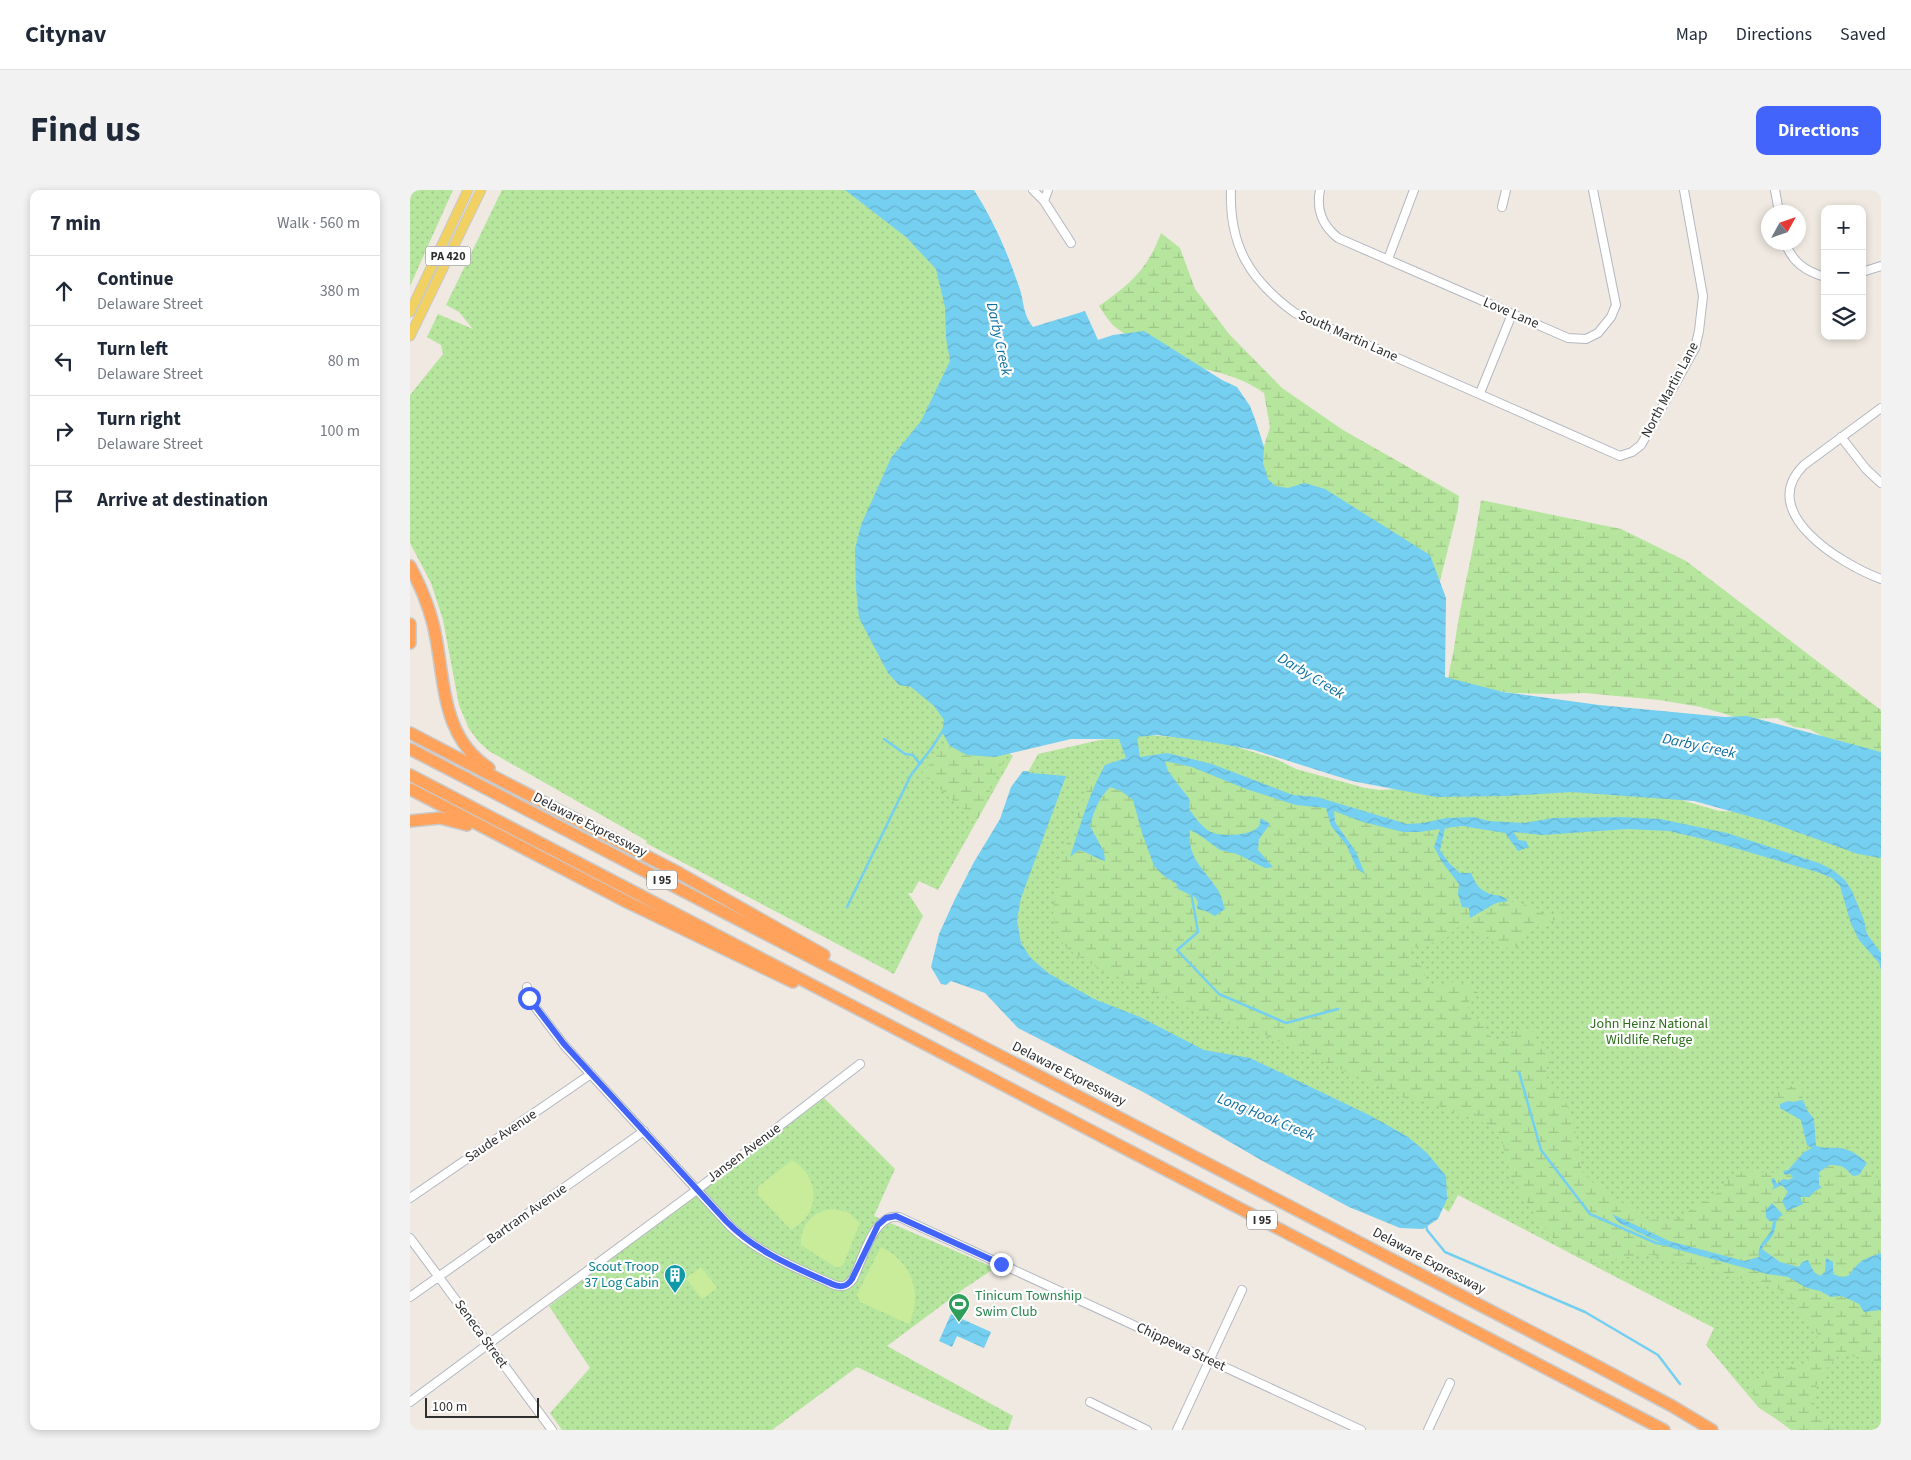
<!DOCTYPE html>
<meta charset="utf-8">
<style>
:root{--surface:#fff;--page:#f2f2f3;--text:#1f2937;--muted:#747a83;--line:#e0e1e3;--accent:#4264fb}
body{margin:0;font-family:"Source Sans 3",sans-serif;background:var(--page);color:var(--text)}
.controls{position:absolute;right:15px;top:15px;display:grid;overflow:hidden;border-radius:10px;box-shadow:0 2px 8px #0003}
.controls button{width:45px;height:45px;display:grid;place-items:center;padding:0;border:0;border-bottom:1px solid var(--line);background:var(--surface);color:var(--text);font:25px sans-serif}
.compass{position:absolute;left:1351px;top:15px;width:45px;height:45px;border-radius:50%;background:var(--surface);box-shadow:0 2px 8px #0003;rotate:50deg}
.scale{position:absolute;left:15px;bottom:12px;width:114px;box-sizing:border-box;padding-left:5px;border:2px solid #2e2e2e;border-top:0;font-size:14px;line-height:18px;white-space:nowrap;color:#2e2e2e;-webkit-text-stroke:4px #fff;paint-order:stroke}
.stop{position:absolute;width:15px;height:15px;margin:-11px;border:4px solid #4264fb;border-radius:50%;background:#fff}
.stop.end{background:#4264fb;border-color:#fff;box-shadow:0 1px 5px #0008}
.list{margin:0;padding:0;list-style:none}
h2{display:flex;justify-content:space-between;align-items:center;height:65px;margin:0;padding:0 20px;font-size:21px}
h2 small{font-size:16px;font-weight:400;color:var(--muted)}
.list li{display:grid;grid-template-columns:32px 1fr auto;gap:15px;align-items:center;box-sizing:border-box;height:70px;padding:0 20px;border-top:1px solid var(--line)}
.list b{display:block;font-size:19px;white-space:nowrap}
.list p{margin:0;font-size:16px;white-space:nowrap;color:var(--muted)}
.list em{font-size:16px;font-style:normal;color:var(--muted)}
.icon{flex:none;width:28px;height:28px;fill:none;stroke:currentColor;stroke-width:2;stroke-linecap:round;stroke-linejoin:round}
.map{position:relative;flex:none;width:1471px;height:1240px;overflow:hidden;border-radius:10px}
header{display:flex;align-items:center;gap:30px;box-sizing:border-box;height:70px;padding:0 25px;background:var(--surface);border-bottom:1px solid var(--line)}
header strong{font-size:24px}
nav{display:flex;gap:28px;margin-inline-start:auto;font-size:18px}
.intro{display:flex;align-items:center;justify-content:space-between;box-sizing:border-box;height:120px;padding:0 30px}
h1{margin:0;font-size:35px}
.button{padding:12px 22px;border-radius:10px;background:var(--accent);color:#fff;font-size:18px;font-weight:700}
main{display:flex;gap:30px;padding:0 30px}
aside{flex:1;background:var(--surface);border-radius:10px;box-shadow:0 2px 8px #0003}
.map>svg:first-child{display:block}
</style>
<header>
<strong>Citynav</strong>
<nav><a>Map</a><a>Directions</a><a>Saved</a></nav>
</header>
<div class="intro"><h1>Find us</h1><a class="button">Directions</a></div>
<main>
<aside>
<h2>7 min<small>Walk · 560 m</small></h2>
<ul class="list">
<li><svg class="icon" aria-label="ahead" viewBox="0 0 24 24"><path d="M12 20V5M6 11l6-6 6 6"/></svg><div><b>Continue</b><p>Delaware Street</p></div><em>380 m</em></li>
<li><svg class="icon" aria-label="left" viewBox="0 0 24 24"><path d="M17 20v-9H6M10 6l-5 5 5 5"/></svg><div><b>Turn left</b><p>Delaware Street</p></div><em>80 m</em></li>
<li><svg class="icon" aria-label="right" viewBox="0 0 24 24"><path d="M7 20v-9h11M14 6l5 5-5 5"/></svg><div><b>Turn right</b><p>Delaware Street</p></div><em>100 m</em></li>
<li><svg class="icon" aria-label="arrive" viewBox="0 0 24 24"><path d="M6 21V4h12l-3 4 3 4H6"/></svg><div><b>Arrive at destination</b></div></li>
</ul>
</aside>
<div class="map">
<svg width="1471" height="1240" viewBox="0 0 1471 1240">
<defs>
<pattern id="green-dots" width="8" height="8" patternUnits="userSpaceOnUse" patternTransform="scale(1.25)"><rect width="8" height="8" fill="#b6e59e"/><path d="M2 2h.1M6 6h.1" fill="none" stroke="#9dc588" stroke-width="1.8" stroke-linecap="round"/></pattern>
<pattern id="wetland-marsh" width="20" height="14" patternUnits="userSpaceOnUse" patternTransform="scale(1.25)"><rect width="20" height="14" fill="#b6e59e"/><path d="M1 5h8M5 5V1M11 12h8M15 12V8" fill="none" stroke="#9dc588"/></pattern>
<pattern id="water-waves" width="16" height="10" patternUnits="userSpaceOnUse" patternTransform="scale(1.25)"><rect width="16" height="10" fill="#75cff0"/><path d="M0 5q4-4 8 0t8 0" fill="none" stroke="#66b2ce"/></pattern>
</defs>
<rect width="100%" height="100%" fill="#efe9e1"/>
<path fill="url(#green-dots)" d="M 0,0 L 43,0 L 0,96 Z
M 92,0 L 443,0 L 464,16 L 538,87 L 597,562 L 603,566 L 528,700 L 509,691 L 502,703 L 498,703 L 513,726 L 484,784 L 236,653 L 237,651 L 79,561 L 69,552 L 59,539 L 49,515 L 33,430 L 21,393 L 0,353 L 0,205 L 33,164 L 31,155 L 17,147 L 28,124 L 63,139 L 49,122 L 36,115 Z
M 737,545 L 804,550 L 866,569 L 886,579 L 955,598 L 970,600 L 989,599 L 1009,589 L 1268,609 L 1309,621 L 1335,622 L 1471,649 L 1471,1240 L 1384,1240 L 1349,1218 L 1296,1155 L 1304,1138 L 1048,1005 L 1039,1022 L 993,990 L 627,785 L 560,688 L 628,564 L 690,550 Z
M 414,908 L 485,979 L 464,1026 L 585,1078 L 555,1098 L 477,1156 L 603,1226 L 598,1240 L 580,1240 L 447,1177 L 362,1240 L 152,1240 L 140,1223 L 180,1178 L 139,1116 Z"/>
<path fill="url(#wetland-marsh)" d="M 751,43 L 770,58 L 785,99 L 819,144 L 872,198 L 933,240 L 1049,306 L 1048,319 L 1004,494 L 843,292 L 860,237 L 854,203 C 834,189 818,185 795,179 C 763,170 732,157 705,137 C 699,132 694,123 689,116 C 719,95 738,79 751,43 Z
M 1071,310 L 1211,339 L 1276,371 L 1471,520 L 1471,566 L 1421,551 L 1399,539 L 1384,537 L 1367,528 L 1332,529 L 1291,517 L 1249,510 L 1175,503 L 1141,504 L 1103,503 L 1038,495 C 1038,482 1042,471 1044,458 C 1051,408 1064,360 1071,310 Z
M 533,554 L 557,565 L 585,567 L 597,565 L 593,571 L 568,629 L 548,615 L 512,583 L 520,574 Z
M 754,571 L 782,577 L 836,599 L 886,615 L 916,618 L 921,636 L 937,656 L 947,679 L 955,683 C 949,661 925,643 924,621 L 953,632 L 993,642 L 1009,642 L 1030,639 L 1024,657 C 1032,674 1049,685 1048,704 L 1059,718 L 1061,728 L 1086,713 L 1098,711 L 1116,715 L 1133,724 L 1160,727 C 1136,732 1120,735 1107,757 L 1098,758 L 1070,743 L 1064,735 L 1052,735 L 1044,740 L 1036,749 L 999,759 L 996,765 L 1015,779 L 1014,791 L 1029,796 L 1043,792 L 1066,798 L 1068,803 L 1058,812 L 1058,823 L 1069,831 L 1075,831 C 1076,845 1081,848 1092,853 L 1106,840 L 1116,838 L 1125,843 L 1123,848 C 1128,858 1139,864 1143,875 L 1137,877 L 1136,885 L 1140,895 L 1153,905 L 1164,935 L 1172,981 L 1184,994 L 1239,1030 L 1268,1028 L 1310,1001 L 1317,990 L 1325,985 L 1335,981 L 1363,983 L 1372,980 L 1389,966 L 1378,980 L 1373,981 L 1383,987 C 1377,992 1369,995 1362,993 L 1364,997 L 1372,995 L 1378,1002 L 1377,1021 L 1381,1019 L 1390,1007 L 1399,1007 L 1412,997 L 1409,995 L 1409,982 C 1420,976 1433,969 1440,984 L 1449,985 L 1457,973 L 1461,984 L 1466,988 L 1471,986 L 1471,1063 C 1451,1070 1451,1070 1438,1087 L 1431,1087 L 1423,1084 L 1423,1072 L 1416,1068 L 1415,1082 L 1410,1086 L 1404,1082 L 1401,1076 L 1392,1072 L 1390,1077 L 1370,1072 L 1352,1059 L 1364,1042 L 1365,1032 L 1369,1027 L 1370,1020 L 1366,1017 C 1364,1025 1364,1035 1360,1042 C 1355,1052 1347,1053 1349,1068 L 1334,1071 L 1259,1051 L 1207,1026 L 1215,1036 L 1226,1040 L 1357,1084 L 1378,1087 L 1397,1098 L 1410,1101 L 1421,1107 L 1431,1106 L 1463,1120 L 1471,1120 L 1471,1176 L 1456,1168 L 1429,1165 C 1412,1184 1399,1195 1406,1222 L 1418,1230 L 1424,1240 L 1381,1240 L 1350,1217 L 1339,1196 L 1343,1189 L 1377,1177 L 1392,1175 L 1398,1171 L 1408,1146 L 1404,1136 L 1369,1099 L 1243,1065 L 1229,1065 L 1183,1074 L 1149,1055 L 1126,1027 L 1100,984 L 1091,946 L 1082,936 L 1026,915 L 992,907 L 855,845 L 796,826 L 690,779 L 660,761 L 651,751 L 646,739 L 643,724 L 645,700 L 653,664 L 673,608 L 685,583 L 695,575 C 679,602 670,636 661,666 L 669,660 L 679,663 L 686,668 L 694,662 L 680,636 C 684,620 690,609 700,597 L 711,601 L 723,610 L 741,669 L 755,687 L 785,708 L 788,712 L 787,719 L 796,721 L 805,726 L 815,719 C 813,713 811,705 808,700 C 793,677 778,671 780,640 L 788,644 L 810,660 L 827,664 L 855,678 L 862,677 L 848,660 L 849,649 L 860,634 L 851,629 C 850,631 850,634 849,636 C 842,647 812,646 802,642 C 792,639 785,627 779,619 L 780,610 L 758,581 Z
M 1375,896 L 1388,896 L 1392,902 L 1393,910 L 1382,912 L 1378,911 L 1370,914 L 1370,918 L 1367,916 L 1364,906 Z"/>
<path fill="#c9ec9a" d="M 382,970 C 411,988 411,1023 381,1040 L 348,1005 L 348,997 Z
M 421,1019 L 438,1022 L 450,1033 L 433,1075 L 427,1078 L 391,1055 C 390,1036 402,1022 421,1019 Z
M 471,1057 C 502,1072 513,1103 499,1134 L 450,1112 L 447,1104 Z
M 291,1077 L 307,1098 L 292,1109 L 276,1088 Z"/>
<path fill="url(#water-waves)" d="M 435,0 L 564,0 C 584,32 596,59 608,94 C 615,111 611,121 623,137 L 675,121 L 688,150 L 703,145 L 734,141 L 812,190 L 827,197 L 840,216 L 845,229 L 854,257 L 853,273 L 858,289 L 865,296 L 878,298 L 895,293 L 915,299 L 1020,365 L 1036,408 L 1035,487 L 1093,502 L 1189,515 L 1315,527 L 1337,526 L 1471,562 L 1471,668 L 1448,664 L 1356,631 L 1284,611 L 1161,602 L 1097,606 L 1026,607 L 942,591 L 844,560 L 801,552 L 747,545 L 727,547 L 730,567 L 757,563 L 802,574 L 883,605 L 907,607 L 997,634 L 1013,633 L 1036,628 L 1064,627 L 1079,631 L 1114,633 L 1143,628 L 1209,627 L 1250,629 L 1317,643 L 1409,673 L 1423,680 L 1435,690 L 1442,701 L 1454,730 L 1457,744 L 1471,763 L 1471,780 L 1469,773 L 1449,750 L 1441,734 L 1430,696 L 1422,688 L 1407,682 L 1297,650 L 1259,641 L 1217,639 L 1132,645 L 1104,642 L 1108,650 L 1116,651 L 1119,657 L 1108,661 L 1095,643 L 1052,636 L 1035,638 L 1030,660 L 1039,673 L 1050,683 L 1061,683 C 1064,690 1068,699 1076,702 C 1084,707 1092,703 1098,711 L 1086,713 L 1060,728 L 1059,718 L 1052,717 L 1048,704 L 1049,694 L 1032,672 L 1024,657 L 1030,639 L 1009,642 L 993,642 L 953,632 L 924,621 L 925,632 L 946,662 L 955,684 L 947,679 L 937,656 L 921,636 L 916,618 L 886,615 L 836,599 L 782,577 L 755,571 L 758,581 L 780,610 L 779,619 C 785,627 792,638 801,642 C 811,647 842,646 849,636 C 850,634 850,631 851,628 L 860,634 L 849,649 L 848,660 L 863,677 L 855,678 L 827,664 L 810,660 L 788,644 L 780,640 C 777,669 794,678 808,700 C 811,705 813,713 815,719 L 805,726 L 796,721 L 787,719 L 788,712 L 785,707 L 768,699 L 766,693 L 755,687 L 744,676 L 732,643 L 723,610 L 711,601 L 700,597 C 689,608 684,620 680,636 L 694,662 L 695,671 C 685,668 679,663 669,660 L 660,667 C 670,636 679,603 695,575 L 716,568 L 709,549 L 661,549 L 585,567 L 557,565 L 540,556 L 532,542 L 534,530 L 524,516 L 501,497 L 489,495 L 478,483 L 449,428 L 446,398 L 445,359 L 451,335 L 481,268 L 511,231 L 540,171 L 536,148 L 535,117 L 526,79 L 496,47 Z
M 613,581 L 617,581 L 621,583 L 656,586 L 611,708 L 607,730 L 611,753 L 620,767 L 638,783 L 684,809 L 730,827 L 794,860 L 840,868 L 961,926 L 998,947 L 1017,963 L 1036,986 L 1037,1009 L 1028,1029 L 1013,1039 L 990,1038 L 939,1017 L 851,970 L 735,903 L 608,838 L 575,803 L 541,791 L 536,795 L 531,794 L 521,777 L 529,744 L 545,709 L 564,672 L 590,629 L 601,597 Z
M 1393,910 L 1397,920 L 1404,929 L 1406,956 C 1416,959 1420,957 1429,958 C 1441,959 1449,966 1457,973 L 1449,985 L 1443,986 C 1433,976 1435,976 1420,975 L 1409,982 L 1409,995 L 1412,997 L 1404,1002 L 1399,1007 L 1390,1007 L 1393,1014 L 1377,1021 L 1372,1011 L 1378,1002 L 1372,995 L 1361,1000 L 1364,997 L 1361,989 L 1364,988 L 1367,994 L 1373,989 L 1379,990 L 1383,987 L 1380,984 L 1375,985 L 1373,981 L 1378,980 L 1394,962 L 1402,958 L 1397,955 L 1391,930 L 1370,918 L 1370,914 L 1378,911 L 1382,912 Z
M 1362,1013 L 1373,1025 C 1364,1029 1367,1034 1364,1042 C 1362,1049 1355,1053 1352,1059 L 1370,1072 L 1389,1077 L 1392,1072 L 1398,1070 L 1404,1082 L 1410,1086 L 1415,1082 L 1416,1068 L 1423,1072 L 1423,1084 L 1431,1087 L 1438,1086 C 1451,1070 1451,1070 1471,1063 L 1471,1120 L 1454,1122 L 1449,1114 L 1441,1110 L 1431,1106 L 1421,1107 L 1410,1101 L 1397,1098 L 1378,1087 L 1357,1084 L 1262,1058 L 1209,1033 L 1202,1024 L 1259,1051 L 1334,1071 L 1349,1067 C 1347,1057 1353,1052 1359,1044 C 1362,1040 1362,1035 1363,1031 L 1359,1031 L 1356,1027 L 1356,1020 Z
M 541,1124 L 581,1142 L 574,1158 L 547,1146 L 542,1157 L 529,1151 Z"/>
<g fill="none" stroke-linecap="round" stroke-linejoin="round">
<path stroke="#75cff0" stroke-width="2.5" d="M 474,549 L 495,564 L 503,565 L 510,574
M 781,702 L 788,742 L 767,760 L 809,804 L 876,833 L 928,819
M 437,717 L 501,585 L 521,559 L 534,539
M 1109,882 L 1131,960 L 1180,1024 L 1246,1053 L 1259,1055
M 1016,1035 L 1017,1040 L 1035,1062 L 1175,1122 L 1248,1165 L 1270,1194"/>
<g stroke="#b4b7c1" stroke-width="10">
<path id="minor" d="M 623,0 L 634,11 L 661,53
M 821,0 C 819,57 841,91 885,123 L 1210,266 L 1222,262 L 1231,255 L 1285,158 L 1289,141 L 1293,106 L 1274,0
M 910,0 C 906,20 912,35 928,48 L 1158,148 L 1176,149 L 1188,143 L 1201,127 L 1206,115 L 1183,0
M 1365,0 L 1369,22
M 634,11 L 638,0
M 1092,17 L 1096,0
M 1375,52 C 1382,72 1395,81 1415,87
M 978,69 L 1004,0
M 1452,82 L 1471,76
M 1070,203 L 1102,124
M 1471,218 L 1394,275 C 1345,323 1433,375 1471,389
M 1431,247 L 1456,279 L 1471,293
M 117,797 L 118,805 L 122,813 L 154,855 L 321,1037 C 350,1064 387,1078 422,1094 C 431,1098 437,1097 443,1089 C 452,1071 464,1022 489,1027 L 951,1240
M 0,1008 L 181,884
M 0,1048 L 142,1240
M 0,1107 L 234,941
M 0,1212 L 280,1005 L 450,874
M 680,1212 L 737,1240
M 767,1240 L 832,1100
M 1018,1240 L 1040,1193"/>
</g>
<g stroke="#c9c9c9" stroke-width="11">
<path id="major" d="M 0,122 L 58,0
M 0,146 L 71,0"/>
</g>
<g stroke="#c9c9c9" stroke-width="14">
<path id="highway" d="M 0,376 C 12,399 22,423 26,448 C 35,496 33,548 79,578
M 0,434 L 0,453
M 0,543 L 269,683 L 414,765
M 0,559 L 1187,1176 L 1262,1216 L 1302,1240
M 0,585 L 1254,1240
M 0,599 L 219,713 L 383,792
M 0,631 L 30,628 L 57,635"/>
</g>
<use href="#minor" stroke="#fff" stroke-width="8"/>
<use href="#major" stroke="#f2d163" stroke-width="9"/>
<use href="#highway" stroke="#ffa35c" stroke-width="11"/>
</g>
<g fill="none" stroke-linecap="round" stroke-linejoin="round">
<path stroke="#4264fb" stroke-width="6" d="M 119,808 L 154,854 L 316,1031 C 346,1062 384,1077 422,1094 C 431,1098 437,1097 442,1089 L 468,1035 L 476,1028 L 486,1026 L 591,1074"/>
</g>
<defs>
<g id="building-pin" transform="scale(1.125)"><path d="M0 17L-7.5 6A9.5 9.5 0 1 1 7.5 6Z" fill="#0f9aa8" stroke="#fff"/><path d="M-4-6H4V6H1V3H-1V6H-4ZM-2.5-4.3h1.7v1.8h-1.7ZM.8-4.3h1.7v1.8H.8ZM-2.5-1h1.7V.8h-1.7ZM.8-1h1.7V.8H.8Z" fill="#fff"/></g>
<g id="stadium-pin" transform="scale(1.125)"><path d="M0 17L-7.5 6A9.5 9.5 0 1 1 7.5 6Z" fill="#2e9e5b" stroke="#fff"/><path d="M0-5a6.5 5 0 1 0 0 10a6.5 5 0 1 0 0-10ZM-3.5-1.8h7v3.6h-7Z" fill="#fff"/></g>
</defs>
<g fill-rule="evenodd">
<use href="#building-pin" x="265" y="1085"/>
<use href="#stadium-pin" x="549" y="1114"/>
</g>
<g text-anchor="middle" dominant-baseline="central" stroke-width="4.5" stroke-linejoin="round" paint-order="stroke">
<g fill="#fff" stroke="#6d6d6d" stroke-width="1">
<rect x="15.5" y="56.5" width="45" height="19" rx="4"/>
<rect x="237" y="680.5" width="30" height="19" rx="4"/>
<rect x="837" y="1020.5" width="30" height="19" rx="4"/>
</g>
<g font-size="12" font-weight="bold" fill="#2e2e2e">
<text x="38" y="66">PA 420</text>
<text x="252" y="690">I 95</text>
<text x="852" y="1030">I 95</text>
</g>
<g font-size="14" fill="#2e2e2e" stroke="#fff">
<text transform="translate(1101 123) rotate(23)">Love Lane</text>
<text transform="translate(938 146) rotate(24)">South Martin Lane</text>
<text transform="translate(1260 200) rotate(-62)">North Martin Lane</text>
<text transform="translate(180 635) rotate(27)">Delaware Expressway</text>
<text transform="translate(659 884) rotate(27)">Delaware Expressway</text>
<text transform="translate(91 946) rotate(-34)">Saude Avenue</text>
<text transform="translate(334 963) rotate(-37)">Jansen Avenue</text>
<text transform="translate(117 1024) rotate(-35)">Bartram Avenue</text>
<text transform="translate(1019 1071) rotate(28)">Delaware Expressway</text>
<text transform="translate(71 1144) rotate(54)">Seneca Street</text>
<text transform="translate(771 1157) rotate(25)">Chippewa Street</text>
</g>
<g font-size="14" fill="#2c6e1b" stroke="#fff">
<text x="1239" y="834">John Heinz National<tspan x="1239" dy="16">Wildlife Refuge</tspan></text>
</g>
<g font-size="14" fill="#0d838f" stroke="#fff" text-anchor="end">
<text x="249" y="1077">Scout Troop<tspan x="249" dy="16">37 Log Cabin</tspan></text>
</g>
<g font-size="14" fill="#27864d" stroke="#fff" text-anchor="start">
<text x="565" y="1106">Tinicum Township<tspan x="565" dy="16">Swim Club</tspan></text>
</g>
<g font-size="15" font-style="italic" fill="#0d6fa3" stroke="#fff">
<text transform="translate(589 149) rotate(78)">Darby Creek</text>
<text transform="translate(901 486) rotate(31)">Darby Creek</text>
<text transform="translate(1289 556) rotate(12)">Darby Creek</text>
<text transform="translate(856 927) rotate(22)">Long Hook Creek</text>
</g>
</g>
</svg>
<div class="controls">
<button>+</button>
<button>−</button>
<button><svg class="icon" aria-label="layers" viewBox="0 0 24 24"><path d="M12 4l9 5-9 5-9-5zM3 14l9 5 9-5"/></svg></button>
</div>
<svg class="compass" viewBox="-18 -18 36 36"><path d="M0-13l5 13h-10z" fill="#e53935"/><path d="M0 13l5-13h-10z" fill="#747a83"/></svg>
<div class="scale">100 m</div>
<div class="stop" style="left:119px;top:808px"></div>
<div class="stop end" style="left:591px;top:1074px"></div>
</div>
</main>
